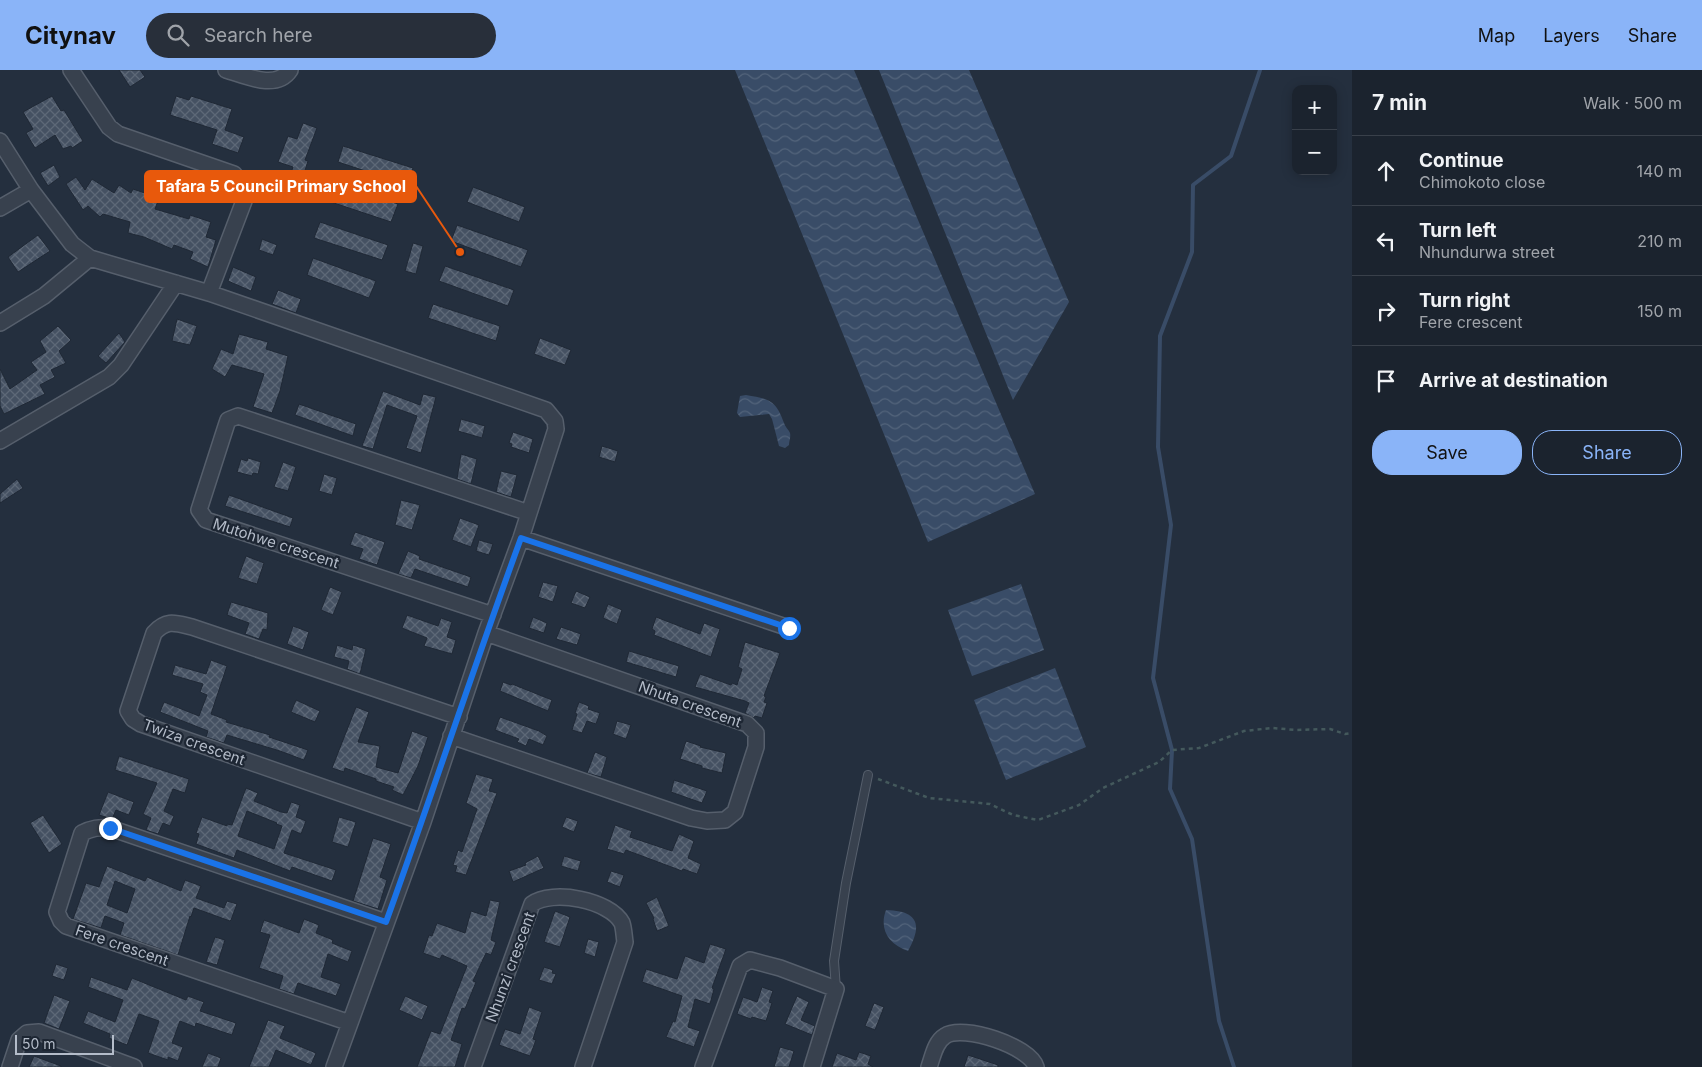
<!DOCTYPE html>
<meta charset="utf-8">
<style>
:root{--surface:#1b232e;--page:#282f3a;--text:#f1f3f6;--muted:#a0a4aa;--line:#39404a;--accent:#8ab4f8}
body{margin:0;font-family:Inter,sans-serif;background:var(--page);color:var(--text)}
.controls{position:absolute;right:15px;top:15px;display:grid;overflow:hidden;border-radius:10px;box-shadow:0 2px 12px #0003}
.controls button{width:45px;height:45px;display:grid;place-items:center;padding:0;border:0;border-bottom:1px solid var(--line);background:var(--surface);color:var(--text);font:25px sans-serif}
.scale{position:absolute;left:15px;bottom:12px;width:99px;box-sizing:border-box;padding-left:5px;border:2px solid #b4bcc9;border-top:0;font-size:14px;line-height:18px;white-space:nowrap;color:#b4bcc9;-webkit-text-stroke:4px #1d2633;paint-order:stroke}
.stop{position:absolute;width:15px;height:15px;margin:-11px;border:4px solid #1a73e8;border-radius:50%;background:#fff}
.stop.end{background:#1a73e8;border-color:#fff;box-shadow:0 1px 5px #0008}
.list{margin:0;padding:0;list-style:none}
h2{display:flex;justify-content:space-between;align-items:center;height:65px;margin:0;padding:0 20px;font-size:21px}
h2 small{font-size:16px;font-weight:400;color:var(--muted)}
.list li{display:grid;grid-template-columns:32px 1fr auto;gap:15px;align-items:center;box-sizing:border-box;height:70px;padding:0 20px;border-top:1px solid var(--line)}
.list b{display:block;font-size:19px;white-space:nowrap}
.list p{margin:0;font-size:16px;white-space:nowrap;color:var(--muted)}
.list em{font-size:16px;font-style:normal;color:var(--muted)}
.actions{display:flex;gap:10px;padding:15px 20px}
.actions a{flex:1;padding:11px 0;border:1px solid var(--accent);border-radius:20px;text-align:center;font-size:18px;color:var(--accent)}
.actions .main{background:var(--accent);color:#111}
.icon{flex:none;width:28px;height:28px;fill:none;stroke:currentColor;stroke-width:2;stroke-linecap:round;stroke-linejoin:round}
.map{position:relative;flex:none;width:1352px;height:997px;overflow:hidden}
header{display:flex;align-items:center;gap:30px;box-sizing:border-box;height:70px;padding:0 25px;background:var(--accent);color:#111}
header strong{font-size:24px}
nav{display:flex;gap:28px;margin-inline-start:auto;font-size:18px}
.search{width:350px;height:45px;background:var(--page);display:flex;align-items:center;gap:12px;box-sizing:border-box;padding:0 18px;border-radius:28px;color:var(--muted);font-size:19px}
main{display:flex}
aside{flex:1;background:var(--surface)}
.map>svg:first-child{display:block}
</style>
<header>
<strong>Citynav</strong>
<div class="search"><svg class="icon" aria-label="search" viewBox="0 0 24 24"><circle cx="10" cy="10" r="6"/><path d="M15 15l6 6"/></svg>Search here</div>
<nav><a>Map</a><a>Layers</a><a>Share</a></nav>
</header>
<main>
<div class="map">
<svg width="1352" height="997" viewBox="0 0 1352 997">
<defs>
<pattern id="water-waves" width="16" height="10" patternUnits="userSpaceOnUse" patternTransform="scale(1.25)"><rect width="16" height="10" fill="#394c67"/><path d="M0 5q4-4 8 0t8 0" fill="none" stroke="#53647b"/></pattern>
<pattern id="building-cross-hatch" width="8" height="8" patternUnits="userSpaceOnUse" patternTransform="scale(1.25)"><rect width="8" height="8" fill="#455162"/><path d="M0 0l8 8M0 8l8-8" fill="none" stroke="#5d6877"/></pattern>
</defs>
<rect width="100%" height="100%" fill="#242f3e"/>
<path fill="url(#water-waves)" d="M 735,0 L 854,0 L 1035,424 L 928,472 Z
M 879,0 L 969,0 L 1069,232 L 1013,330 Z
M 746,325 C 769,329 776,330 784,353 C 785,357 789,360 790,363 C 791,367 789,371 789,375 L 785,378 L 779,376 L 772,349 L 769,344 L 740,347 L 737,343 L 740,326 Z
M 1021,514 L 1044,580 L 972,606 L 948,540 Z
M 1055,598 L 1086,677 L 1006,710 L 974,630 Z
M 886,840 C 918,841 923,854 908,881 C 888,874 879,859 886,840 Z"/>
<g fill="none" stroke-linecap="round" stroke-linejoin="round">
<path stroke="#394c67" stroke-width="4" d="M 1234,997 L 1219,951 L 1192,769 L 1170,719 L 1172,680 L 1153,608 L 1171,455 L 1158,377 L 1160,266 L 1192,182 L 1193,115 L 1231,86 L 1260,0"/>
</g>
<path fill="url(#building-cross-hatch)" stroke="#1f2835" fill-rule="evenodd" d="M 119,0 L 140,0 L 145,7 L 130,17 Z
M 52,26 L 61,41 L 64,40 L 83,71 L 72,78 L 71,76 L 63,79 L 55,65 L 35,78 L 26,63 L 33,59 L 23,42 Z
M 176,26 L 189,30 L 191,26 L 232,39 L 225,60 L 244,67 L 238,83 L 212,74 L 217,60 L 170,45 Z
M 303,53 L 317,58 L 305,90 L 308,91 L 302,110 L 290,106 L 293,97 L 278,92 L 288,66 L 297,69 Z
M 343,76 L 413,98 L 408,115 L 338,92 Z
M 54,95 L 60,107 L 48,116 L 40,103 Z
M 76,107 L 85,120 L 92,109 L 114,123 L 119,115 L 131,123 L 133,119 L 159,128 L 155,139 L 189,149 L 190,145 L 211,152 L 206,167 L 216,170 L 208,197 L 190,189 L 193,182 L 174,175 L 172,179 L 144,167 L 128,163 L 130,152 L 103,144 L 100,147 L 88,136 L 83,140 L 66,114 Z
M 332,112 L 398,134 L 391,152 L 325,130 Z
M 473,117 L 525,137 L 519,152 L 467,132 Z
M 320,152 L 388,175 L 382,190 L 314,168 Z
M 457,155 L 528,180 L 521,197 L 451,171 Z
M 38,165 L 50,181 L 18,202 L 8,187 Z
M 262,169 L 277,175 L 273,185 L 259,180 Z
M 413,173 L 423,176 L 416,204 L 405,201 Z
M 313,188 L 376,211 L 369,228 L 307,205 Z
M 445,196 L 514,220 L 508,236 L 439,211 Z
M 233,197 L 256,207 L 251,221 L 228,211 Z
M 278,220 L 301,229 L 296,243 L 272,234 Z
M 433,234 L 500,256 L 496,271 L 428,248 Z
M 177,249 L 197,256 L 190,275 L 172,271 Z
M 58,256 L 71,270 L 59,281 L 66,293 L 51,300 L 55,307 L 40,315 L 45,324 L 4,344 L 0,336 L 0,299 L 10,319 L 37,300 L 31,292 L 46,282 L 40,271 Z
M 119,263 L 125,272 L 106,293 L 98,286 Z
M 239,264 L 268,272 L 266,279 L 288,286 L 280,321 L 272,343 L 253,337 L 264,304 L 232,295 L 225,307 L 212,299 L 221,279 L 233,284 Z
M 540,268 L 571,280 L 565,295 L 534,284 Z
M 383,321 L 420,335 L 423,324 L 436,327 L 421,383 L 406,378 L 417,346 L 387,335 L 373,379 L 362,376 Z
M 299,334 L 356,354 L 353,366 L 295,345 Z
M 461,349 L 485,356 L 482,368 L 458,361 Z
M 513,362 L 533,369 L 529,383 L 511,377 L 512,374 L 509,373 Z
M 602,376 L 618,381 L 615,392 L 599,387 Z
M 461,384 L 477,389 L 471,414 L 457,409 Z
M 248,388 L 261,392 L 258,404 L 253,403 L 252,406 L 237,402 L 241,389 L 247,391 Z
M 283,392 L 296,397 L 288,421 L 274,417 Z
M 501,401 L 517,405 L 511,427 L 496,422 Z
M 324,404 L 337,408 L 332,425 L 319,421 Z
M 17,409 L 23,418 L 0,433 L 0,424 Z
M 229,425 L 293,448 L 290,457 L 225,436 Z
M 401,430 L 420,435 L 412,460 L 395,455 Z
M 460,448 L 479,455 L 471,477 L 452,470 Z
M 355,462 L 385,472 L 377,495 L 359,489 L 363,479 L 350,475 Z
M 479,470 L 493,474 L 489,485 L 476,481 Z
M 408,481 L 420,486 L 419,489 L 471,507 L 468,517 L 415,499 L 411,508 L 398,504 Z
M 246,486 L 264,493 L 257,514 L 238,508 Z
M 543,512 L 558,516 L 553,532 L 538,527 Z
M 330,517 L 342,522 L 333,545 L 321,540 Z
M 576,521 L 590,527 L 585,538 L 571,533 Z
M 231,532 L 268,543 L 267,560 L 263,559 L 259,569 L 245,564 L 249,553 L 227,545 Z
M 608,534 L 622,540 L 617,554 L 603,548 Z
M 407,545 L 438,556 L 441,548 L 452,552 L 447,567 L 456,570 L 452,584 L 424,576 L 427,568 L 402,558 Z
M 533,547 L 547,553 L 544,563 L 529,558 Z
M 656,547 L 700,564 L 704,553 L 720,559 L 711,587 L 654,565 L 655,561 L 652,559 Z
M 293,556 L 309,562 L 303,580 L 287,574 Z
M 561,557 L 581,564 L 577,575 L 556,569 Z
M 745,572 L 780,583 L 764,626 L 766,627 L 764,632 L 767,633 L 762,648 L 755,646 L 754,648 L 745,643 L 749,633 L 745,631 L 695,617 L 700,604 L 731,615 L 732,613 L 737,615 L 742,599 L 738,597 Z
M 337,575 L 352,580 L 353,575 L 366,579 L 360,604 L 347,599 L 349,591 L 334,587 Z
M 629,581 L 679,596 L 676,607 L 626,592 Z
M 211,590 L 227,596 L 211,644 L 227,650 L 226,652 L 270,665 L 269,667 L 308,680 L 304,690 L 280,681 L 227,665 L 224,673 L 206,667 L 208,661 L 160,642 L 164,632 L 199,646 L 207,625 L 200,622 L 203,614 L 172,605 L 175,595 L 206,604 Z
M 503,612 L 511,615 L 512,614 L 552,630 L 548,641 L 500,621 Z
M 296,630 L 320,641 L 315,652 L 291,642 Z
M 579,632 L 589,636 L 588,639 L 600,643 L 596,654 L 587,651 L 582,663 L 572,660 L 577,644 L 575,643 Z
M 356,637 L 369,642 L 358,672 L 380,676 L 376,697 L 398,703 L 412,661 L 428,667 L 418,696 L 403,725 L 392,720 L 394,717 L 376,711 L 376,709 L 345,698 L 344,702 L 332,698 Z
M 500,647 L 539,661 L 547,666 L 543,675 L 529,669 L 526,676 L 517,672 L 519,669 L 495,660 Z
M 617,651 L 631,655 L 626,669 L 613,664 Z
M 686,671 L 701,676 L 700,677 L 726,683 L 722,703 L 702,698 L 702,696 L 680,689 Z
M 595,682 L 607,687 L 601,707 L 587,703 Z
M 119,686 L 189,709 L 185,723 L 173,719 L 164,741 L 174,746 L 170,756 L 163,753 L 158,764 L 146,760 L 151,748 L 143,744 L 157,713 L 115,700 Z
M 476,704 L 493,709 L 489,721 L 497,723 L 466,805 L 455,802 L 457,796 L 453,795 L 458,780 L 462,782 L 477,739 L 466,733 Z
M 674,710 L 707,721 L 702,733 L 671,722 Z
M 246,718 L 258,723 L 254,731 L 281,742 L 287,743 L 291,732 L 300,735 L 296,747 L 306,751 L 301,764 L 292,760 L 284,783 L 336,800 L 332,811 L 292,797 L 290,801 L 237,780 L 234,788 L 196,774 L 199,764 L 196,763 L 202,747 L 227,756 L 227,754 L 232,755 ZM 247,741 L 277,753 L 276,754 L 282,756 L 274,779 L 238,766 Z
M 108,722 L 134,732 L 129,745 L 116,740 L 112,749 L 99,745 Z
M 43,745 L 62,774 L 49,783 L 30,753 Z
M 339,747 L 356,752 L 348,777 L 332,772 Z
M 566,747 L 578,751 L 574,762 L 562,757 Z
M 615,755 L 632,761 L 630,767 L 672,781 L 679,764 L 694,771 L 688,788 L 701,794 L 697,804 L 683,799 L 682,801 L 626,780 L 624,784 L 607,779 Z
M 373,768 L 391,774 L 380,807 L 387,810 L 378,839 L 353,831 Z
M 538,786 L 544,798 L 513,812 L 509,801 L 526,795 L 525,793 Z
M 564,786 L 581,791 L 578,801 L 561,796 Z
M 107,796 L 145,811 L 147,807 L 181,821 L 185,810 L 201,816 L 196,828 L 224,838 L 227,831 L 237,834 L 231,850 L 230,851 L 194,838 L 191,847 L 190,846 L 178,885 L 120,865 L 124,853 L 105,846 L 101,858 L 73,849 L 86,813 L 99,817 ZM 115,811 L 135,819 L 127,843 L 107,835 Z
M 611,801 L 624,805 L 620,817 L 607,812 Z
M 657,827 L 669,856 L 657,861 L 653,849 L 654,848 L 646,833 Z
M 490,830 L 500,832 L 491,870 L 496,872 L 491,885 L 486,883 L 473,911 L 476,912 L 465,939 L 462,938 L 451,970 L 462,974 L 455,997 L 417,997 L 431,961 L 440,964 L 467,896 L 442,885 L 440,889 L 423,883 L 429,865 L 432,866 L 437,853 L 465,863 L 471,841 L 486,846 Z
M 555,841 L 570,847 L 560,877 L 544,872 Z
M 304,849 L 319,855 L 316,863 L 333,870 L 332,873 L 352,881 L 348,892 L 328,884 L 321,907 L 341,914 L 336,926 L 298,913 L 294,924 L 279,919 L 283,906 L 259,898 L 270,865 L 260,862 L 264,850 L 299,863 Z
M 215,867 L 225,870 L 217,895 L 206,892 Z
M 588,869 L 599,872 L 595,887 L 584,883 Z
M 710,874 L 726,879 L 712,918 L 714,919 L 710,934 L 695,929 L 688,957 L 700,961 L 694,977 L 666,967 L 673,951 L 675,952 L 682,926 L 642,912 L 646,899 L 677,909 L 685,886 L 704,893 Z
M 56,894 L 68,898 L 64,910 L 52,906 Z
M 544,897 L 553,900 L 552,903 L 556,904 L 552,914 L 539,910 Z
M 91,907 L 127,920 L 132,908 L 186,930 L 188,926 L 204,932 L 200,941 L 236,953 L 232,965 L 196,953 L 195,957 L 180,951 L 172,973 L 183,977 L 178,991 L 168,987 L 168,990 L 148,983 L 159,951 L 139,944 L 127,975 L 109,968 L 110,964 L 83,953 L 88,941 L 115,952 L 123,930 L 88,917 Z
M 762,917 L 773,921 L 769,932 L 772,933 L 766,951 L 752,947 L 751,949 L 737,944 L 743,927 L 757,932 Z
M 54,925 L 70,931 L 59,959 L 44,953 Z
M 405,926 L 428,936 L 422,950 L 399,940 Z
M 797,926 L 809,932 L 801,950 L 815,956 L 812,965 L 785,954 Z
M 874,933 L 884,937 L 875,960 L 865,956 Z
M 529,937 L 542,942 L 533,969 L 536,970 L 530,986 L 499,975 L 505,959 L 520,964 Z
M 268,950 L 285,956 L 280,968 L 316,983 L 311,995 L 276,980 L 269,997 L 249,997 Z
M 780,977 L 794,981 L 789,997 L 774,997 Z
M 859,982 L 871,986 L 868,994 L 873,997 L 832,997 L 837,983 L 856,990 Z
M 208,983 L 221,988 L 218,997 L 202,997 Z
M 968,985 L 998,995 L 998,997 L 964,997 Z
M 34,986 L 61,996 L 61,997 L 29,997 Z"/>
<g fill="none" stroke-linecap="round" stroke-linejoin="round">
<g stroke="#565f6c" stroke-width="10">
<path id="service" d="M 836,919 L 834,891 L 846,813 L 868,705"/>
</g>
<g stroke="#565f6c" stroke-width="18">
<path id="minor" d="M 71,0 L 109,57 L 118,64 L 234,104 C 242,112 245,120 244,131 L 209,223
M 226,0 C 244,5 276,21 290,0
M 0,71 L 31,120 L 72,174 L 90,188 L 209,223 L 546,340 L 555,351 L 556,359 L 521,468 L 486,563 L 423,752 L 334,997
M 0,138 L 31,120
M 0,253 L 44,226 L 90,188
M 0,371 L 109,307 L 121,295 L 176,213
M 521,468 L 789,558
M 493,545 L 206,450 L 199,440 L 226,356 L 228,350 L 238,346 L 529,443
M 451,666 L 691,748 L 707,751 L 725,750 L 735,742 L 756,677 L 756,663 L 747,654 L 486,563
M 423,752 L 141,654 L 133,649 L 128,641 L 154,563 C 167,549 175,553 192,557 L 459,647
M 350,953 L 66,856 L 61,851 L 57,842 L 82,763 C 92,758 99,757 110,758 L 386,852
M 10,997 L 19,970 L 27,963 L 39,962 L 134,997
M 473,997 L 532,834 C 552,819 610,830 622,853 C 624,859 624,866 625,872 L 583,997
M 703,997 L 740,896 L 750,890 L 780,898 L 836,919 L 812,997
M 929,997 C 933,986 935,972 945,966 C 963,954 1030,976 1036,997"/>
</g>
<path stroke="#44595c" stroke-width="2.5" stroke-dasharray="4 4" stroke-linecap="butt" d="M 878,709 L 929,728 L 990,734 L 1013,745 L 1038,750 L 1079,735 L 1103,718 L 1159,692 L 1172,680 L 1199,678 L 1244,661 L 1272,658 L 1296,660 L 1330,659 L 1345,664 L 1352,663"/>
<use href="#service" stroke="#38414e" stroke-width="8"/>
<use href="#minor" stroke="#38414e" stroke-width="15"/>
</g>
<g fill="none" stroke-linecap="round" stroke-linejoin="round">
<path stroke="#1a73e8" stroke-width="6" d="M 110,758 L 386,852 C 432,725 474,596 521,468 L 789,558"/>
</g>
<g text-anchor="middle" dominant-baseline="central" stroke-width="4.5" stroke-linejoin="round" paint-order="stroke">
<g font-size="15" fill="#b4bcc9" stroke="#1d2633">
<text transform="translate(276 473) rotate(18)">Mutohwe crescent</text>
<text transform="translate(690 634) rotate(20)">Nhuta crescent</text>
<text transform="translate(194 672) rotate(20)">Twiza crescent</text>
<text transform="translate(122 875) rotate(19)">Fere crescent</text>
<text transform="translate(510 897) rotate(-70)">Nhunzi crescent</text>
</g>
</g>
<path fill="none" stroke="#e8590c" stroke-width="2" d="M460 182L416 116"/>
<circle fill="#e8590c" stroke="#1d2633" stroke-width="2" cx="460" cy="182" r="5"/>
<rect fill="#e8590c" stroke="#e8590c" stroke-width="2" x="145" y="101" width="271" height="31" rx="5"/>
<g font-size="16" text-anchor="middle" font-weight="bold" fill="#fff">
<text x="281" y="122">Tafara 5 Council Primary School</text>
</g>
</svg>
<div class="controls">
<button>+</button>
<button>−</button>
</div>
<div class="scale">50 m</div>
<div class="stop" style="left:789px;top:558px"></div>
<div class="stop end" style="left:110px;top:758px"></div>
</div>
<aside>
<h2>7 min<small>Walk · 500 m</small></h2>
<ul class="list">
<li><svg class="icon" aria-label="ahead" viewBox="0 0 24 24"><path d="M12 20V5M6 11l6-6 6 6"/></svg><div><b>Continue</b><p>Chimokoto close</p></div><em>140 m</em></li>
<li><svg class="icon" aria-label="left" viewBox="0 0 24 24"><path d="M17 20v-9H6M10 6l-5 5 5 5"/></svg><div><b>Turn left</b><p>Nhundurwa street</p></div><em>210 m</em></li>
<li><svg class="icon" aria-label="right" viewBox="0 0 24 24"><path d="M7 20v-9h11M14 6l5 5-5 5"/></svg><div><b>Turn right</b><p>Fere crescent</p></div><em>150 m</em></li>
<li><svg class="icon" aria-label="arrive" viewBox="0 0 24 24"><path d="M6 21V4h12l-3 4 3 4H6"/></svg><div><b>Arrive at destination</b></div></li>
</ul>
<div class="actions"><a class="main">Save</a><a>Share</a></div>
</aside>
</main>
